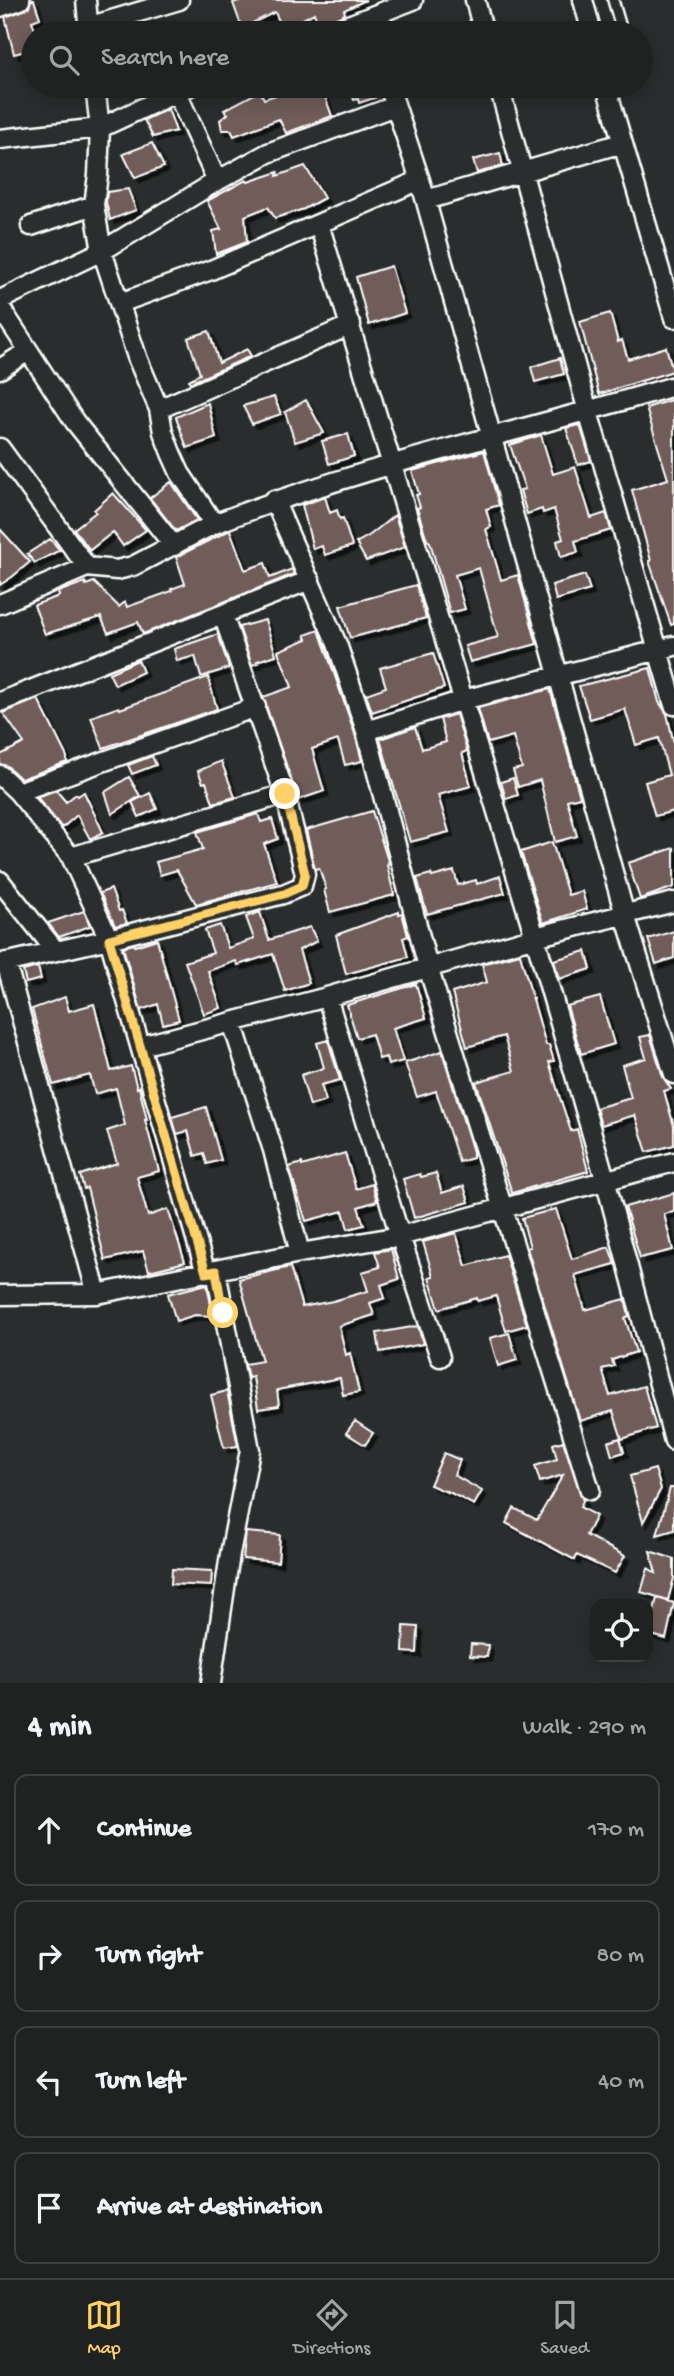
<!DOCTYPE html>
<meta charset="utf-8">
<style>
:root{--surface:#202222;--page:#2d2f2f;--text:#f1f3f6;--muted:#a2a4a5;--line:#3d3f40;--accent:#ffd166}
body{margin:0;font-family:"Gochi Hand",sans-serif;background:var(--page);color:var(--text)}
.controls{position:absolute;right:21px;bottom:21px;display:grid;overflow:hidden;border-radius:14px;box-shadow:0 4px 18px #0003}
.controls button{width:63px;height:63px;display:grid;place-items:center;padding:0;border:0;border-bottom:2px solid var(--line);background:var(--surface);color:var(--text);font:35px sans-serif}
.stop{position:absolute;width:21px;height:21px;margin:-16px;border:5px solid #ffd166;border-radius:50%;background:#fff}
.stop.end{background:#ffd166;border-color:#fff;box-shadow:0 2px 7px #0008}
.list{margin:0;padding:0;list-style:none}
h2{display:flex;justify-content:space-between;align-items:center;height:91px;margin:0;padding:0 28px;font-size:30px}
h2 small{font-size:23px;font-weight:400;color:var(--muted)}
.list li{display:grid;grid-template-columns:46px 1fr auto;gap:21px;align-items:center;box-sizing:border-box;height:112px;margin:0 14px 14px;padding:0 14px;border:2px solid var(--line);border-radius:14px}
.list b{display:block;font-size:26px;white-space:nowrap}
.list em{font-size:23px;font-style:normal;color:var(--muted)}
.icon{flex:none;width:38px;height:38px;fill:none;stroke:currentColor;stroke-width:2;stroke-linecap:round;stroke-linejoin:round}
.map{position:relative;flex:none;width:674px;height:1683px;overflow:hidden}
.search{position:absolute;background:var(--surface);box-shadow:0 4px 18px #0003;left:21px;right:21px;top:21px;height:77px;display:flex;align-items:center;gap:18px;box-sizing:border-box;padding:0 24px;border-radius:38px;color:var(--muted);font-size:26px}
.sheet{height:595px;background:var(--surface)}
nav{display:flex;justify-content:space-around;align-items:center;box-sizing:border-box;height:98px;border-top:2px solid var(--line);background:var(--surface);font-size:19px;color:var(--muted)}
nav a{display:grid;justify-items:center;gap:4px}
nav .on{color:var(--accent)}
.map>svg:first-child{display:block}
</style>
<div class="map">
<svg width="674" height="1683" viewBox="0 0 674 1683">
<defs>
<filter id="shadow"><feDropShadow dx="4.5" dy="4.5" stdDeviation="0" flood-color="#0009"/></filter>
</defs>
<rect width="100%" height="100%" fill="#2a2d2e"/>
<filter id="ink" filterUnits="userSpaceOnUse"><feTurbulence type="fractalNoise" baseFrequency=".0143" numOctaves="2"/><feDisplacementMap in="SourceGraphic" scale="14" xChannelSelector="R" yChannelSelector="G"/><feConvolveMatrix kernelMatrix="1 2 1 2 8 2 1 2 1" color-interpolation-filters="sRGB"/></filter>
<g filter="url(#ink)">
<path fill="#6f5d5a" stroke="#fff" stroke-width="2" filter="url(#shadow)" d="M 31,0 L 34,0 L 40,18 L 32,21 L 36,33 L 33,33 L 33,49 L 14,54 L 5,17 L 24,10 L 29,7 Z
M 241,0 L 366,0 L 344,10 L 345,14 L 319,26 L 314,13 L 283,30 L 275,12 L 242,28 L 233,3 Z
M 303,86 L 321,86 L 332,116 L 286,133 L 279,119 L 234,136 L 231,130 L 222,130 L 220,120 L 228,114 L 224,110 L 260,91 L 264,99 Z
M 349,86 L 378,86 L 380,96 L 359,103 L 358,99 L 354,100 Z
M 168,109 L 176,131 L 153,137 L 144,120 Z
M 152,143 L 164,167 L 135,178 L 123,154 Z
M 500,153 L 503,166 L 477,173 L 473,160 Z
M 305,166 L 324,198 L 304,209 L 275,218 L 268,207 L 245,216 L 247,242 L 216,254 L 213,231 L 221,229 L 207,201 L 246,180 L 248,182 L 278,172 L 277,176 Z
M 128,189 L 136,210 L 110,220 L 106,202 L 107,192 Z
M 391,266 L 405,313 L 369,325 L 356,277 Z
M 610,313 L 618,342 L 622,340 L 628,359 L 666,347 L 673,371 L 599,394 L 580,322 Z
M 209,331 L 219,363 L 247,349 L 251,356 L 190,383 L 189,380 L 200,374 L 188,338 Z
M 560,358 L 564,374 L 535,382 L 531,367 Z
M 274,397 L 281,414 L 252,424 L 243,406 Z
M 674,399 L 674,624 L 671,625 L 649,561 L 651,561 L 632,490 L 668,479 L 646,408 Z
M 306,400 L 324,433 L 295,442 L 285,412 Z
M 208,403 L 216,438 L 187,448 L 176,417 Z
M 580,425 L 591,461 L 578,465 L 566,428 Z
M 348,434 L 354,456 L 329,464 L 322,441 Z
M 541,435 L 553,474 L 575,467 L 591,518 L 606,513 L 611,530 L 575,541 L 578,552 L 561,557 L 557,541 L 563,539 L 554,509 L 543,513 L 542,509 L 527,514 L 520,490 L 525,489 L 510,445 Z
M 484,451 L 499,505 L 486,509 L 491,527 L 486,529 L 501,580 L 518,575 L 537,644 L 470,662 L 465,646 L 498,637 L 479,568 L 455,575 L 465,609 L 450,613 L 430,542 L 427,540 L 417,508 L 420,507 L 416,495 L 419,494 L 412,471 Z
M 171,482 L 197,520 L 176,531 L 150,498 Z
M 113,493 L 146,530 L 123,546 L 113,532 L 90,550 L 74,529 L 96,512 L 94,510 Z
M 325,497 L 330,513 L 337,510 L 340,519 L 343,518 L 352,546 L 325,555 L 322,546 L 313,549 L 302,505 Z
M 395,515 L 405,547 L 366,561 L 356,543 L 370,535 Z
M 0,529 L 30,562 L 12,577 L 0,585 Z
M 230,530 L 245,570 L 265,563 L 270,578 L 292,569 L 294,574 L 143,634 L 138,622 L 108,633 L 101,617 L 45,634 L 34,605 L 59,596 L 58,592 L 85,582 L 86,585 L 94,582 L 119,607 L 125,602 L 127,607 L 172,591 L 171,589 L 185,584 L 176,557 Z
M 50,539 L 60,550 L 35,563 L 27,554 Z
M 585,575 L 590,590 L 556,600 L 552,585 Z
M 416,585 L 426,618 L 350,638 L 340,606 Z
M 265,620 L 276,655 L 257,661 L 258,663 L 252,665 L 239,627 Z
M 319,630 L 355,734 L 362,761 L 345,765 L 338,740 L 312,749 L 324,791 L 298,800 L 263,697 L 292,687 L 278,651 L 307,639 L 305,635 Z
M 218,634 L 229,668 L 201,677 L 195,656 L 177,661 L 174,649 Z
M 433,653 L 444,688 L 372,712 L 366,694 L 386,687 L 380,668 Z
M 138,660 L 143,672 L 115,685 L 109,673 Z
M 650,668 L 659,702 L 667,714 L 674,744 L 674,811 L 655,816 L 645,782 L 669,775 L 659,738 L 636,745 L 625,709 L 590,719 L 579,686 Z
M 208,677 L 217,709 L 103,748 L 91,717 L 119,707 L 120,709 Z
M 550,689 L 580,797 L 567,800 L 577,836 L 555,842 L 540,780 L 518,787 L 513,770 L 522,768 L 513,736 L 488,743 L 478,708 Z
M 38,699 L 67,757 L 67,762 L 21,779 L 7,766 L 0,764 L 0,755 L 24,743 L 3,713 Z
M 456,714 L 467,751 L 462,753 L 471,786 L 438,795 L 449,832 L 410,842 L 380,739 L 415,727 L 422,749 L 446,742 L 440,719 Z
M 152,756 L 156,765 L 132,774 L 128,765 Z
M 221,761 L 235,797 L 213,803 L 206,782 L 203,783 L 198,771 Z
M 129,777 L 140,796 L 112,814 L 105,792 Z
M 513,778 L 518,795 L 506,799 L 501,782 Z
M 56,790 L 66,802 L 76,794 L 78,796 L 84,792 L 103,832 L 90,839 L 77,815 L 62,828 L 37,797 Z
M 150,793 L 157,809 L 139,817 L 132,802 Z
M 372,811 L 389,864 L 387,865 L 394,895 L 330,912 L 324,890 L 326,889 L 319,868 L 315,869 L 306,830 Z
M 258,814 L 261,822 L 272,819 L 278,839 L 264,844 L 277,882 L 196,904 L 177,870 L 160,875 L 156,862 L 203,849 L 197,832 Z
M 552,842 L 568,895 L 582,891 L 587,909 L 543,923 L 521,852 Z
M 674,848 L 674,887 L 640,899 L 628,863 Z
M 454,871 L 458,885 L 476,880 L 477,884 L 500,876 L 505,893 L 427,914 L 417,878 L 431,874 L 432,877 Z
M 111,889 L 119,911 L 122,910 L 127,923 L 115,926 L 100,893 Z
M 84,911 L 90,926 L 59,937 L 48,923 Z
M 260,912 L 269,940 L 310,927 L 317,941 L 299,950 L 309,983 L 285,991 L 273,954 L 238,965 L 236,961 L 208,971 L 221,1008 L 204,1014 L 185,962 L 213,953 L 205,930 L 220,925 L 228,948 L 254,939 L 246,917 Z
M 399,912 L 399,914 L 402,913 L 408,936 L 403,938 L 408,957 L 346,974 L 336,935 Z
M 674,931 L 674,958 L 656,964 L 648,939 Z
M 157,939 L 179,1020 L 163,1024 L 158,1004 L 141,1010 L 123,947 L 134,944 L 135,946 Z
M 586,951 L 591,969 L 559,979 L 554,960 Z
M 520,954 L 546,1045 L 549,1045 L 554,1061 L 549,1062 L 560,1098 L 571,1131 L 577,1129 L 588,1171 L 512,1193 L 476,1082 L 514,1071 L 504,1036 L 467,1047 L 452,993 L 487,982 L 482,964 Z
M 38,967 L 41,979 L 26,983 L 23,971 Z
M 416,984 L 426,1018 L 393,1028 L 403,1061 L 388,1065 L 386,1057 L 379,1059 L 372,1034 L 357,1038 L 347,1005 Z
M 65,997 L 69,1011 L 94,1004 L 111,1071 L 131,1066 L 137,1088 L 139,1087 L 147,1120 L 145,1120 L 159,1171 L 137,1177 L 148,1216 L 168,1209 L 185,1262 L 149,1271 L 143,1251 L 105,1260 L 87,1188 L 84,1189 L 80,1175 L 117,1163 L 107,1131 L 125,1125 L 116,1088 L 95,1094 L 90,1075 L 53,1085 L 32,1009 Z
M 600,997 L 614,1044 L 581,1054 L 567,1006 Z
M 650,1035 L 663,1077 L 671,1089 L 664,1091 L 674,1126 L 674,1145 L 647,1152 L 635,1115 L 601,1125 L 596,1108 L 631,1098 L 622,1065 L 646,1058 L 640,1037 Z
M 328,1040 L 340,1080 L 321,1085 L 326,1101 L 310,1106 L 301,1075 L 324,1068 L 317,1043 Z
M 442,1051 L 473,1152 L 473,1158 L 459,1162 L 436,1091 L 417,1097 L 405,1063 Z
M 206,1107 L 221,1160 L 207,1164 L 204,1153 L 195,1156 L 188,1131 L 177,1134 L 172,1117 Z
M 345,1153 L 356,1189 L 372,1184 L 377,1201 L 358,1207 L 364,1225 L 348,1229 L 343,1211 L 306,1221 L 289,1167 L 302,1163 L 302,1166 Z
M 436,1173 L 442,1193 L 464,1186 L 469,1202 L 414,1218 L 403,1179 L 420,1174 L 421,1177 Z
M 674,1193 L 674,1212 L 664,1214 L 673,1250 L 640,1258 L 625,1207 Z
M 556,1209 L 572,1259 L 609,1247 L 615,1264 L 575,1275 L 585,1310 L 625,1299 L 629,1316 L 625,1318 L 636,1352 L 612,1360 L 614,1366 L 602,1369 L 610,1396 L 644,1386 L 656,1428 L 622,1439 L 613,1411 L 580,1421 L 527,1248 L 530,1247 L 522,1218 Z
M 456,1233 L 466,1266 L 505,1255 L 527,1325 L 506,1331 L 496,1296 L 478,1301 L 477,1298 L 439,1309 L 429,1277 L 433,1276 L 423,1242 Z
M 391,1249 L 399,1279 L 381,1285 L 385,1298 L 370,1303 L 374,1315 L 339,1326 L 346,1355 L 350,1353 L 359,1392 L 343,1395 L 340,1378 L 277,1390 L 279,1406 L 258,1409 L 253,1377 L 248,1378 L 245,1364 L 262,1361 L 239,1279 L 290,1267 L 302,1307 L 333,1301 L 368,1291 L 362,1272 L 380,1267 L 375,1252 Z
M 207,1284 L 213,1316 L 195,1315 L 176,1321 L 168,1294 Z
M 418,1326 L 423,1344 L 380,1352 L 377,1333 Z
M 509,1333 L 517,1360 L 498,1366 L 490,1338 Z
M 227,1391 L 238,1446 L 224,1448 L 211,1395 Z
M 355,1421 L 373,1433 L 365,1445 L 346,1433 Z
M 620,1438 L 624,1452 L 612,1456 L 608,1442 Z
M 563,1441 L 583,1501 L 580,1507 L 596,1516 L 586,1535 L 625,1556 L 615,1573 L 577,1555 L 575,1560 L 506,1523 L 514,1508 L 537,1520 L 563,1475 L 540,1482 L 535,1466 L 557,1459 L 553,1444 Z
M 444,1453 L 460,1460 L 454,1475 L 482,1491 L 474,1505 L 447,1491 L 447,1492 L 430,1485 Z
M 655,1469 L 661,1489 L 643,1522 L 630,1476 Z
M 670,1488 L 674,1488 L 674,1530 L 657,1535 Z
M 246,1532 L 280,1535 L 278,1562 L 243,1559 Z
M 650,1551 L 674,1559 L 674,1578 L 668,1600 L 641,1592 L 648,1568 L 656,1573 Z
M 172,1569 L 212,1571 L 211,1586 L 171,1584 Z
M 657,1598 L 674,1603 L 666,1639 L 648,1634 Z
M 404,1626 L 418,1627 L 417,1653 L 403,1652 Z
M 471,1644 L 488,1645 L 487,1657 L 470,1656 Z"/>
<g fill="none" stroke-linecap="round" stroke-linejoin="round">
<g stroke="#fff" stroke-width="14">
<path id="lane" d="M 613,0 L 620,24"/>
</g>
<g stroke="#fff" stroke-width="23">
<path id="street" d="M 86,0 L 89,33
M 475,0 L 484,33
M 583,0 L 592,33
M 0,7 L 20,0
M 88,27 L 179,0
M 328,33 L 413,0
M 95,86 L 100,128 L 98,175 L 94,205 L 102,251 L 138,360 L 159,409 L 163,432 L 171,453 L 180,473 L 214,524 C 364,465 520,432 674,386
M 389,86 L 420,180 L 625,915 L 674,1074
M 499,86 L 588,412 L 674,705
M 606,86 L 674,318
M 176,91 L 217,181
M 0,139 L 100,128 L 190,86
M 426,200 L 622,143
M 319,224 L 535,937 L 605,1179 L 674,1441
M 31,226 L 94,205
M 0,300 L 102,251 L 217,181 L 268,153 L 395,106
M 120,303 L 211,270 L 420,180
M 0,307 L 75,422 L 174,546
M 0,369 L 28,351
M 159,409 L 351,325
M 0,448 L 87,567
M 274,500 L 337,644 L 366,731 L 428,967 L 590,1490
M 0,604 L 87,567 L 117,570 L 133,566 L 214,524
M 0,702 L 310,580
M 366,731 L 463,700 L 674,646
M 0,775 L 18,792 L 71,857 L 109,939 L 206,1273
M 18,792 L 256,707
M 71,857 L 285,794
M 0,881 L 55,950
M 6,962 L 97,1294
M 0,964 L 109,939 L 283,894 L 302,886 L 305,874 L 285,794 L 223,615
M 327,997 L 400,1236 L 440,1357
M 232,1022 L 273,1150 L 300,1253
M 141,1046 L 327,997 L 535,937 L 674,902
M 0,1295 L 97,1294 L 300,1253 L 400,1236 L 674,1162
M 211,1683 L 230,1554 L 250,1450 L 216,1271"/>
</g>
<use href="#lane" stroke="#2a2d2e" stroke-width="9"/>
<use href="#street" stroke="#2a2d2e" stroke-width="18"/>
</g>
</g>
<g fill="none" stroke-linecap="round" stroke-linejoin="round" filter="url(#ink)">
<path stroke="#ffd166" stroke-width="9" d="M 223,1313 L 216,1271 L 206,1273 L 109,939 L 284,894 L 302,886 L 305,874 L 285,794"/>
</g>
</svg>
<div class="controls">
<button><svg class="icon" aria-label="locate" viewBox="0 0 24 24"><circle cx="12" cy="12" r="6"/><path d="M12 2v4M12 18v4M2 12h4M18 12h4"/></svg></button>
</div>
<div class="stop" style="left:223px;top:1313px"></div>
<div class="stop end" style="left:285px;top:794px"></div>
<div class="search"><svg class="icon" aria-label="search" viewBox="0 0 24 24"><circle cx="10" cy="10" r="6"/><path d="M15 15l6 6"/></svg>Search here</div>
</div>
<section class="sheet">
<h2>4 min<small>Walk · 290 m</small></h2>
<ul class="list">
<li><svg class="icon" aria-label="ahead" viewBox="0 0 24 24"><path d="M12 20V5M6 11l6-6 6 6"/></svg><div><b>Continue</b></div><em>170 m</em></li>
<li><svg class="icon" aria-label="right" viewBox="0 0 24 24"><path d="M7 20v-9h11M14 6l5 5-5 5"/></svg><div><b>Turn right</b></div><em>80 m</em></li>
<li><svg class="icon" aria-label="left" viewBox="0 0 24 24"><path d="M17 20v-9H6M10 6l-5 5 5 5"/></svg><div><b>Turn left</b></div><em>40 m</em></li>
<li><svg class="icon" aria-label="arrive" viewBox="0 0 24 24"><path d="M6 21V4h12l-3 4 3 4H6"/></svg><div><b>Arrive at destination</b></div></li>
</ul>
</section>
<nav>
<a class="on"><svg class="icon" aria-label="map" viewBox="0 0 24 24"><path d="M3 6l6-2 6 2 6-2v14l-6 2-6-2-6 2zM9 4v14M15 6v14"/></svg>Map</a>
<a><svg class="icon" aria-label="directions" viewBox="0 0 24 24"><path d="M12 3l9 9-9 9-9-9zM9 14v-3h6M13 9l2 2-2 2"/></svg>Directions</a>
<a><svg class="icon" aria-label="saved" viewBox="0 0 24 24"><path d="M7 4h10v16l-5-4-5 4z"/></svg>Saved</a>
</nav>
